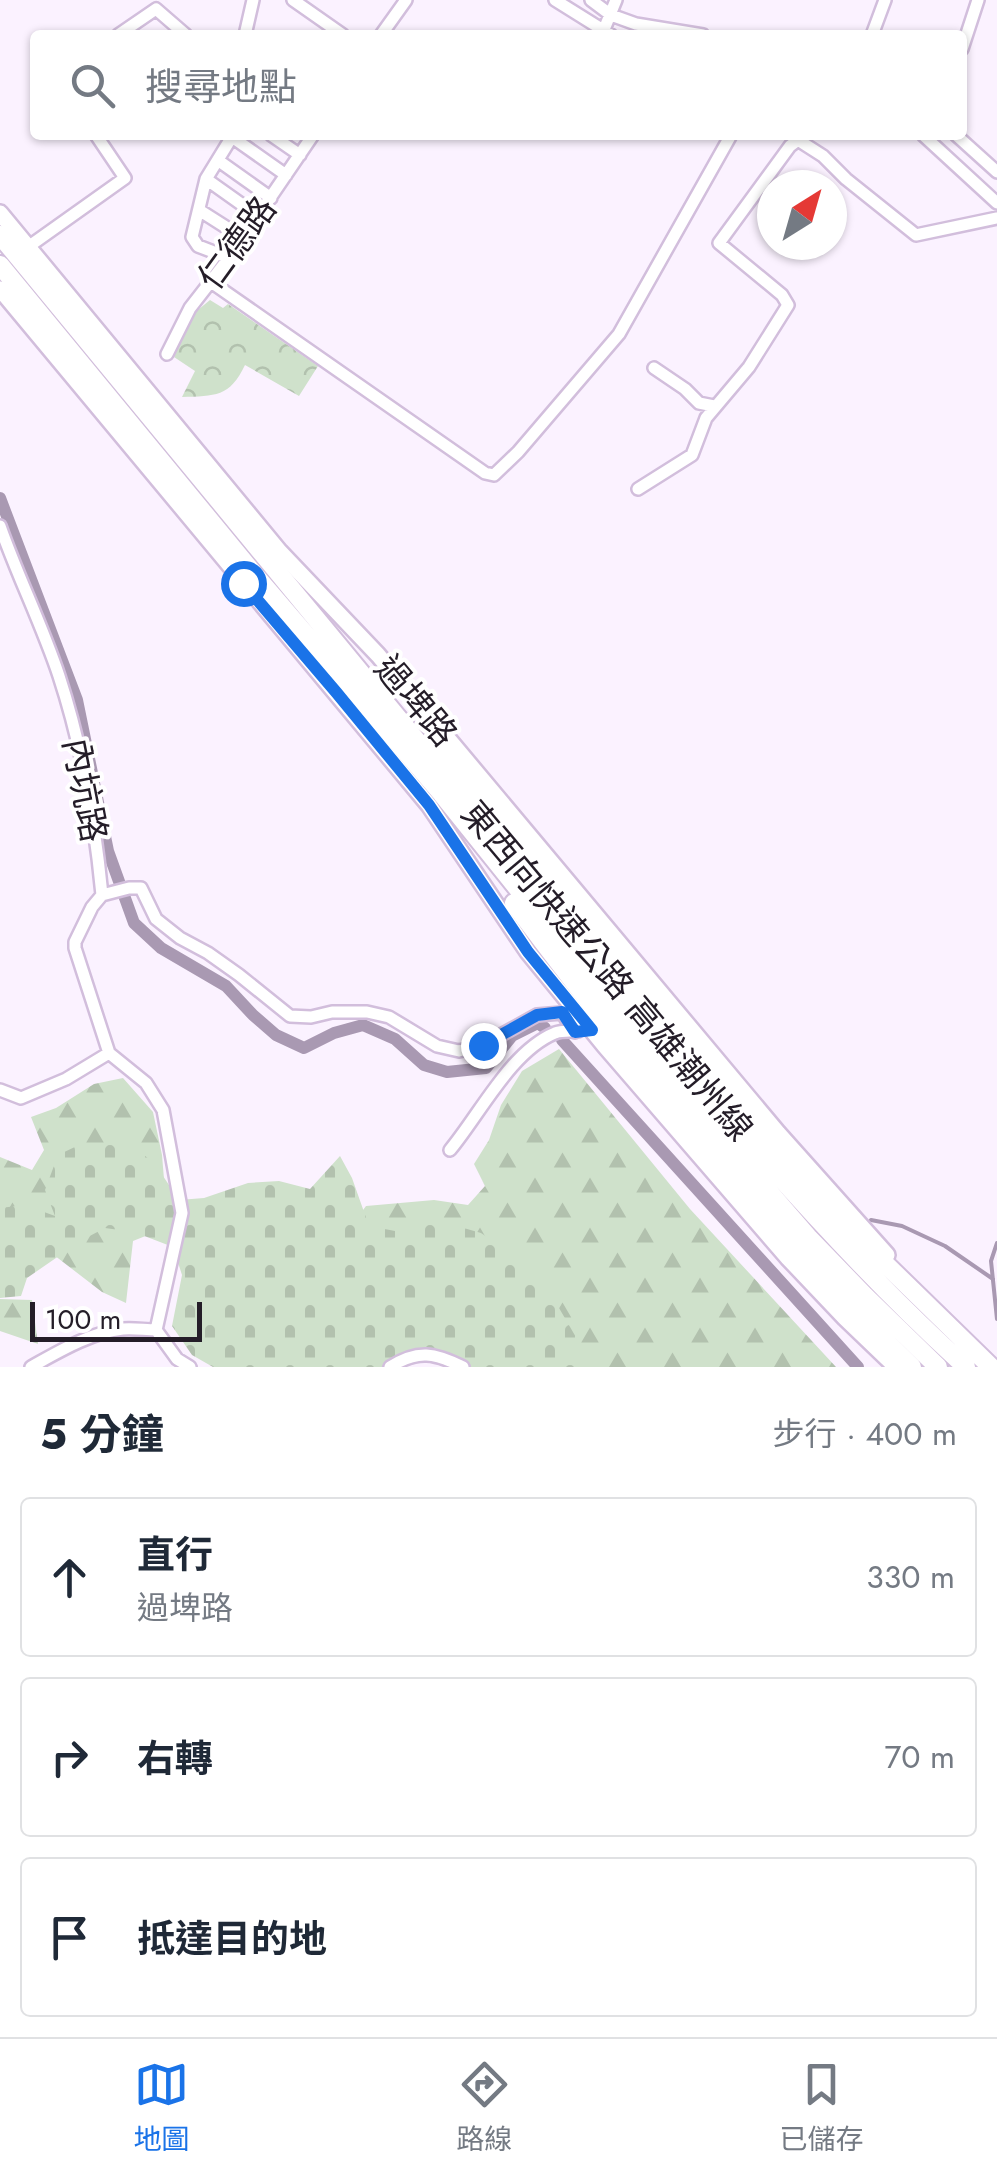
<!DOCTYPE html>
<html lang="zh-TW">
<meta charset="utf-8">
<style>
:root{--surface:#fff;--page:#f6f6f7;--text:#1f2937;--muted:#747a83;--line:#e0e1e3;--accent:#1a73e8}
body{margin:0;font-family:Jost,"Noto Sans TC",sans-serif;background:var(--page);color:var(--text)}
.compass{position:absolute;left:757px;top:170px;width:90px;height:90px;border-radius:50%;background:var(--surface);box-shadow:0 2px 8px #0004;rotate:37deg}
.scale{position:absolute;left:30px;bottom:25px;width:172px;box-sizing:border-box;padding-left:10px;border:5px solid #241d28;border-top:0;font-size:28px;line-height:35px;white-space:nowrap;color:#241d28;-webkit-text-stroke:8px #fff;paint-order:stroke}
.stop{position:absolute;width:30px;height:30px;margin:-22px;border:8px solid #1a73e8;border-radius:50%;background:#fff}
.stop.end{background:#1a73e8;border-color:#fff;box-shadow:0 2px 10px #0008}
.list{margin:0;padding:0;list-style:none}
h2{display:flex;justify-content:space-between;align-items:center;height:130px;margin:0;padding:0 40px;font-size:42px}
h2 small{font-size:32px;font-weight:400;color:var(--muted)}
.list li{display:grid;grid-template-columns:65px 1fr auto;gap:30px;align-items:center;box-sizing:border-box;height:160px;margin:0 20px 20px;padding:0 20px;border:2px solid var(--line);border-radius:10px}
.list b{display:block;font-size:38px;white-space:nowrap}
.list p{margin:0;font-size:32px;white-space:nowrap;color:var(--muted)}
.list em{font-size:32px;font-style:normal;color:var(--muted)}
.icon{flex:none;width:55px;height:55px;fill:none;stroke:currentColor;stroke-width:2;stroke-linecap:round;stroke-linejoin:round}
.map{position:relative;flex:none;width:997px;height:1367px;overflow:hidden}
.search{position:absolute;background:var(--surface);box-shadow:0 2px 8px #0004;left:30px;right:30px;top:30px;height:110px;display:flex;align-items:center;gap:25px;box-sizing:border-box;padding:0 35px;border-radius:10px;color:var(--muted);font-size:38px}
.sheet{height:670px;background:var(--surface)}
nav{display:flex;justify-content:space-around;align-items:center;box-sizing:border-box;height:140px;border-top:2px solid var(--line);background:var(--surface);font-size:28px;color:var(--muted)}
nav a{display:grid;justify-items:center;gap:5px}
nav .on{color:var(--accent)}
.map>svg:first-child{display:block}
</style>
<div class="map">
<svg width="997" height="1367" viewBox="0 0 997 1367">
<defs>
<pattern id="forest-firs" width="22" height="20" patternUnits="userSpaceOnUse" patternTransform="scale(2.5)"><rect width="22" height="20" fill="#cfe1cb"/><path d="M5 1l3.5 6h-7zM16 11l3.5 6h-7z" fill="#b2c1ae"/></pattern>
<pattern id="cemetery-stones" width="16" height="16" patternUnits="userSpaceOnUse" patternTransform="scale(2.5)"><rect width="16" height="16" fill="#cfe1cb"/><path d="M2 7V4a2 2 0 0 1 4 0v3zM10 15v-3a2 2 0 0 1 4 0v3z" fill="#b2c1ae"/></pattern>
<pattern id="park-crowns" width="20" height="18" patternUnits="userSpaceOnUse" patternTransform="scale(2.5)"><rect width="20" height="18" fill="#cfe1cb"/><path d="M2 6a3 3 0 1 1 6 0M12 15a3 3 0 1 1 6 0" fill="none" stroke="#b2c1ae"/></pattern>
</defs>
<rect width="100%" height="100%" fill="#fbf2ff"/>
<path fill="url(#forest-firs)" d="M 559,1049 L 690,1209 L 836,1367 L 474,1367 L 349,1229 L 366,1206 L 434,1200 L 468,1205 L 485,1186 L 474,1164 L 489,1140 L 501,1105 L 522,1071 Z
M 123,1078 L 153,1112 L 162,1155 L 168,1227 L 133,1241 L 126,1303 L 102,1292 L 50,1252 L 0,1266 L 0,1157 L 32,1170 L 44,1150 L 31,1117 L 56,1108 L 94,1084 Z
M 0,1299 L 32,1300 L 38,1344 L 0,1331 Z"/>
<path fill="url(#cemetery-stones)" d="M 128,1142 L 155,1164 L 179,1200 L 204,1198 L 248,1183 L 279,1181 L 310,1189 L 340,1156 L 352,1178 L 369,1226 L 395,1231 L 429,1218 L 481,1233 L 537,1270 L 577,1339 L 580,1361 L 574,1367 L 466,1367 L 433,1359 L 398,1367 L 213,1367 L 192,1355 L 172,1326 L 182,1275 L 173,1247 L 134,1232 L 105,1228 L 82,1240 L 27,1278 L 21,1296 L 0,1298 L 0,1208 L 25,1205 L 55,1216 L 45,1190 L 58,1155 L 79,1145 Z"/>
<path fill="url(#park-crowns)" d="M 210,300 L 223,308 L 228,304 L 318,366 L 299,396 L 245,365 C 230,397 215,396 182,397 L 195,371 L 174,357 L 193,314 Z"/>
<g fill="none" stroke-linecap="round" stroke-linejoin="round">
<path stroke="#a999b2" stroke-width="4" d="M 871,1220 L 902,1226 L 945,1246 L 993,1279
M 997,1243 L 991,1261 L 997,1319"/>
<path stroke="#a999b2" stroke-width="12" d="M 0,498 L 77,700 L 108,851 L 134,923 L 161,948 L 226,986 L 253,1015 L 276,1035 L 304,1048 L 334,1033 L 363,1025 L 395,1039 L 424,1065 L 447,1072 L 486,1068 L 512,1036 L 538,1023 L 545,1028
M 562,1040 L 858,1367"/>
<g stroke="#d2bedc" stroke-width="16">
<path id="minor" d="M 293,0 L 343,35
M 555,0 L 611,35
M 591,0 L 611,15 L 636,24 L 703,35
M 603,32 L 616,0
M 118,35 L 156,9 L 186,35
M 245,35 L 253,0
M 381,35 L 406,0
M 872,35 L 885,0
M 962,49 L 978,0
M 271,135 L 300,155
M 923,135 L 997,203
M 956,135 L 997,172
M 232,137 L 286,175
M 219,161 L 271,198
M 206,179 L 258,216
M 199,210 L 243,238
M 28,247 L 125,178 L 96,135
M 229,258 L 198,246 L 192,237 L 206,179 L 233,135
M 211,282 L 485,473 L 494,475 L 518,452 L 619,334 L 731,135
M 167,354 L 190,308 L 229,258 L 313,135
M 654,368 L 685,389 L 699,403 L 714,406
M 638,489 L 692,455 L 706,418 L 749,367 L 788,305 L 782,295 L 719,243 L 790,146 L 798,140 L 823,156 L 846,179 L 916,235 L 997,218
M 0,526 C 18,577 42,625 59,676 C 82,746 95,822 102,895 L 92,907 L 75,942 L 75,948 L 109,1053 L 146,1083 L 163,1110 L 182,1213 L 156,1330
M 102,895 L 129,888 L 141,888 L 156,919 L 180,938 L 208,953 L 239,975 L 290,1016 L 311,1017 L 332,1012 L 367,1012 L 389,1017 L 437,1046 L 459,1051 L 483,1045 L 537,1015 L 562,1013 L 575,1032
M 0,1090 L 21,1098 L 66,1079 L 109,1053
M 450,1150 C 480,1114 511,1051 555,1033 C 561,1030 570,1031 578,1031
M 156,1330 L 177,1359 L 190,1367
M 31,1367 C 58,1352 91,1332 123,1329 C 134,1328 145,1330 156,1330
M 390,1367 C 418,1349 435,1353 463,1367"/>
</g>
<g stroke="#d2bedc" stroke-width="20">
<path id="major" d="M 0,213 L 280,552 L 378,655 L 778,1133 L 887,1255
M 0,289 L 429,805 L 528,952 L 604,1045 L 788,1258 L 845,1318 L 896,1367"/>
</g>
<g stroke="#d2bedc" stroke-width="22">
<path id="highway" d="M 0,235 C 173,445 346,655 519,865 C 661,1038 800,1216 966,1367
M 0,265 L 254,574 L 442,794 L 627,1025 L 744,1163 L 808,1237 L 865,1296 L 938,1367
M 435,745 L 769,1142 L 833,1213 L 991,1367
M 514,903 C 571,981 632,1056 694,1131 C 764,1213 834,1292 912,1367"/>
</g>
<use href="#minor" stroke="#fff" stroke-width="11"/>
<use href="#major" stroke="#fff" stroke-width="15"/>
<use href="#highway" stroke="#fff" stroke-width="18"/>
</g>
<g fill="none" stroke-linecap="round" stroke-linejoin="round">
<path stroke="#1a73e8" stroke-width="12" d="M 243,583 L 336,692 L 429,805 L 528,952 L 592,1030 L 575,1032 L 562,1012 L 537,1015 L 483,1045"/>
</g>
<g text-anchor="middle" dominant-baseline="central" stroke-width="8" stroke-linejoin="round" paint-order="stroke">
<g font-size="35" fill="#241d28" stroke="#fff">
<text transform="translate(237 243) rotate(-54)">仁德路</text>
<text transform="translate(416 701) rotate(50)">過埤路</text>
<text transform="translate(85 790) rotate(79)">內坑路</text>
<text transform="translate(607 971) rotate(50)">東西向快速公路 高雄潮州線</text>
</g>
</g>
</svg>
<svg class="compass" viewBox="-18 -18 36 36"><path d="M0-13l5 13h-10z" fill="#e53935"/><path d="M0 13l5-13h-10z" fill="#747a83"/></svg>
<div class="scale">100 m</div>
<div class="stop" style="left:243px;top:583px"></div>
<div class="stop end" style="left:483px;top:1045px"></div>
<div class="search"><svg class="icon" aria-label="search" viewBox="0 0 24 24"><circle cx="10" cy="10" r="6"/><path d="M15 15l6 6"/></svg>搜尋地點</div>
</div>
<section class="sheet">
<h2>5 分鐘<small>步行 · 400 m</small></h2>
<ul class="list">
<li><svg class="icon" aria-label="ahead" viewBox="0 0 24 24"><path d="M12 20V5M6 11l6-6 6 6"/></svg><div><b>直行</b><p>過埤路</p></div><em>330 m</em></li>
<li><svg class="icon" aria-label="right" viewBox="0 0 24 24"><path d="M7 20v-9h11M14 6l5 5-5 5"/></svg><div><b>右轉</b></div><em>70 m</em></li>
<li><svg class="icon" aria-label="arrive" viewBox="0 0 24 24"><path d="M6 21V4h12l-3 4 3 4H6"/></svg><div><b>抵達目的地</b></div></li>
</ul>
</section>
<nav>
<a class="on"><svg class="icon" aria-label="map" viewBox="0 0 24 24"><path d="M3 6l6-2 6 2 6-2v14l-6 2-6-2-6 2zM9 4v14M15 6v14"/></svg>地圖</a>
<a><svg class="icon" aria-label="directions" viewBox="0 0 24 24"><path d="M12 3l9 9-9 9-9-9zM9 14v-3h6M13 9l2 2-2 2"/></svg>路線</a>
<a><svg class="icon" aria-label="saved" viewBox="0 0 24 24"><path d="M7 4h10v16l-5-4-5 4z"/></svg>已儲存</a>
</nav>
